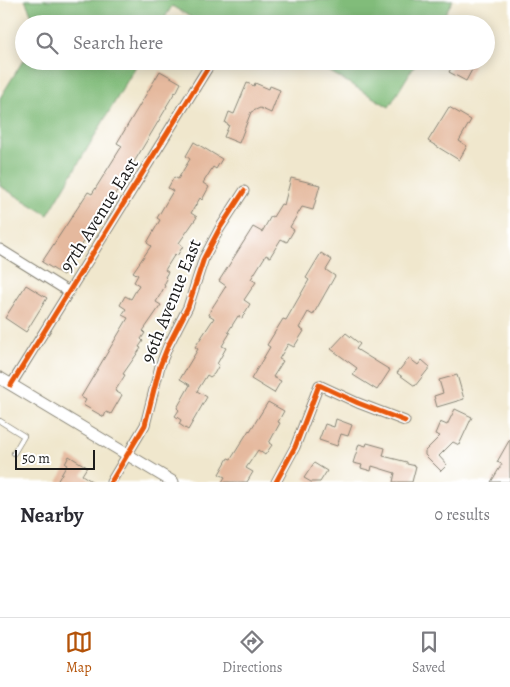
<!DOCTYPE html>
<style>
:root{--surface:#fff;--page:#f2f2f3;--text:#2b2b33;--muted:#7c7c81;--line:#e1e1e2;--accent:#b45309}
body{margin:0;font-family:Alegreya,serif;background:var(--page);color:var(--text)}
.scale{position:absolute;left:15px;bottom:12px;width:80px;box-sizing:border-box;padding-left:5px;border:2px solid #1c1c1c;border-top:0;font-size:14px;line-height:18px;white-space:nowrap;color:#1c1c1c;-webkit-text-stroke:4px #fff;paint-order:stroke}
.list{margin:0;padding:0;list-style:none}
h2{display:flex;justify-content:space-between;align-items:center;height:65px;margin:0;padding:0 20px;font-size:21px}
h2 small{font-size:16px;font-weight:400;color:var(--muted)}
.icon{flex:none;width:28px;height:28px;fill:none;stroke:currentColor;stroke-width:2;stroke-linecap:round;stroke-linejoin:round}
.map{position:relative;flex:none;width:510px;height:482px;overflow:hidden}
.search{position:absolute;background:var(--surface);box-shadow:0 2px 12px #0003;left:15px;right:15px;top:15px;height:55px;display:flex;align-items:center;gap:12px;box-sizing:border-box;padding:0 18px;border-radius:28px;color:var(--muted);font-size:19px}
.sheet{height:135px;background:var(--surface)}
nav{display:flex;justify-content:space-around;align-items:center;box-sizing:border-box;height:70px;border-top:1px solid var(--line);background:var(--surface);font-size:14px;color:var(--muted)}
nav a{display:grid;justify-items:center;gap:2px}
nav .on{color:var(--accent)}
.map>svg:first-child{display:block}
</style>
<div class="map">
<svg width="510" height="482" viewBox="0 0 510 482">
<rect width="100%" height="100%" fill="#fff"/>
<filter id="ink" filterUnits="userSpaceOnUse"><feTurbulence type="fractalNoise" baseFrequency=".02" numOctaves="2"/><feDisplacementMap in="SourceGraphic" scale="10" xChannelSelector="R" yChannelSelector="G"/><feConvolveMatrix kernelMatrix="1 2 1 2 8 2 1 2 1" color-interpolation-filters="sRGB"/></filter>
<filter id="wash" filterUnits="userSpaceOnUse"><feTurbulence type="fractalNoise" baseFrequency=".0096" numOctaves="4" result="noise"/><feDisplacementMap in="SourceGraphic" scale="20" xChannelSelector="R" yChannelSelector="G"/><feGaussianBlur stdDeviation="1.12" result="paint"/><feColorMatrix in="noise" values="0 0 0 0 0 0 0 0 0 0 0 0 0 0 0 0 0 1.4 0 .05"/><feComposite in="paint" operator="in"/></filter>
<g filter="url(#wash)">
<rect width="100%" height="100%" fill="#f0e7cd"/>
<path fill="#81bc7a" stroke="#4e6c4b" d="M 25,0 L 453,0 L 439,24 L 202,24 L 172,6 L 161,24 L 36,24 Z
M 24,59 L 24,61 L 139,61 L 48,215 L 0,186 L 0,98 Z
M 312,61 L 417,61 L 389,107 Z"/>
<g id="blocks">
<path fill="#e5b99e" d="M 455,61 L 466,61 L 474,66 L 466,81 L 449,72 Z
M 160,71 L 181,83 L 176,93 L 175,92 L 166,107 L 167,107 L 91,234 L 86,238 L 79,250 L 77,249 L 63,275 L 42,262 L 88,192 L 92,194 L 122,146 L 117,143 Z
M 247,83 L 254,86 L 255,83 L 269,89 L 270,86 L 280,90 L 271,113 L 260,108 L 251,112 L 239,143 L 224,137 L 229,125 L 225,123 L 229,112 L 234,114 Z
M 449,107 L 471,120 L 459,141 L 467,146 L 459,160 L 428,141 Z
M 194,142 L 222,159 L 216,169 L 213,167 L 203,183 L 209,187 L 202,200 L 200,198 L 191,213 L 197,217 L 179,243 L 183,246 L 177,256 L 175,254 L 165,270 L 168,272 L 165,277 L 167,279 L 164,285 L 165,286 L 156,302 L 161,305 L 143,331 L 145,333 L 141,339 L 143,341 L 139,347 L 141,348 L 123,374 L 125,375 L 115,391 L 122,395 L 111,414 L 106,412 L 104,417 L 83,405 L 86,400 L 81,397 L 128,318 L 122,315 L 126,309 L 120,305 L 125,296 L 131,299 L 139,285 L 134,282 L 138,275 L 133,272 L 151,246 L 147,243 L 160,220 L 157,218 L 173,191 L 168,188 L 174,177 L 178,179 L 190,159 L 186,156 Z
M 291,178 L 320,185 L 313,210 L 302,207 L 290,227 L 294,230 L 287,242 L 281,239 L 270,257 L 266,255 L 251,279 L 256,282 L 244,300 L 250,304 L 242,318 L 238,316 L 228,332 L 230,333 L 222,346 L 226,348 L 217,364 L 219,365 L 214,374 L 210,377 L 207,375 L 197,391 L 207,397 L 188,430 L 179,424 L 181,420 L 175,416 L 179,410 L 177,408 L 190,385 L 180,379 L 198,349 L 195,347 L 214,318 L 209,315 L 210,311 L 226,286 L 219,281 L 253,227 L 262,232 L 271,216 L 273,217 L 281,204 L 284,205 Z
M 321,253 L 332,260 L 326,270 L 335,276 L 313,315 L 308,312 L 299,328 L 304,331 L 294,347 L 288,344 L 279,359 L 283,361 L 273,377 L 281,381 L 274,393 L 251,379 L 270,347 L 267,345 L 283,319 L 286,320 L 309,280 L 306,278 Z
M 26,285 L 47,298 L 26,332 L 5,318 Z
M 346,333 L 360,344 L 356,349 L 390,370 L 377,390 L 353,375 L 357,368 L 331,349 Z
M 409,358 L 418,365 L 422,360 L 430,367 L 415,386 L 397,373 Z
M 457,375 L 464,399 L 437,407 L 434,396 L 443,393 L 439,380 Z
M 268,402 L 284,411 L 278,422 L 280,423 L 269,443 L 272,445 L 265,455 L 258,450 L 246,468 L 253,472 L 247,482 L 222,482 L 225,477 L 219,474 L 228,458 L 231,459 L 249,430 L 250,431 Z
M 455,409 L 472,417 L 459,445 L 453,442 L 439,456 L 447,465 L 441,471 L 425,455 L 425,451 L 440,436 L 435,434 L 440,422 L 447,425 Z
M 336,419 L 352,425 L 348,436 L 341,434 L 337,446 L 319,440 L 325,424 L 334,427 Z
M 510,439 L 510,482 L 491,482 L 502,464 L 497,462 Z
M 367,443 L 385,448 L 383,456 L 407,462 L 407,464 L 416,466 L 412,482 L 393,482 L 395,473 L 372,466 L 371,471 L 361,468 L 362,465 L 353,463 L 359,444 L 366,446 Z
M 69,456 L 87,467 L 82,475 L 93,482 L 57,482 L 67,465 L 65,464 Z
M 314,463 L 327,471 L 320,482 L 311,482 L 304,478 Z"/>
</g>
</g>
<g filter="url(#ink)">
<use href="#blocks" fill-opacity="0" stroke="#868274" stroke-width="1"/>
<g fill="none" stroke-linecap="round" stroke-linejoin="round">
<g stroke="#868274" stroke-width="6">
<path id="service" d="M 0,421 L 24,436 L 14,453"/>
</g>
<g stroke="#868274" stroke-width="11">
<path id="minor" d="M 0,249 L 69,292
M 11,385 L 212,61
M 111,482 L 145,425 L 160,366 L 168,346 L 188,307 L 204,258 L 220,228 L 244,191
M 276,482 L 295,447 L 319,385 L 358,403 L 405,421"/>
</g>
<g stroke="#868274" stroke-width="13">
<path id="tertiary" d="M 0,378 L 173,482"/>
</g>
<use href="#service" stroke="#fff" stroke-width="4.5"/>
<use href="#minor" stroke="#fff" stroke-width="9"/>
<use href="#tertiary" stroke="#fff" stroke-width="11"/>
<g stroke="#fff" stroke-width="8">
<path id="cycleway" d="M 11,385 L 212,61
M 111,482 L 145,425 L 160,366 L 168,346 L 188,307 L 204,258 L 220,228 L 244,191
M 276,482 L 295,447 L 319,385 L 358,403 L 405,421"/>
</g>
<use href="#cycleway" stroke="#e8590c" stroke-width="5"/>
</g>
</g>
<g text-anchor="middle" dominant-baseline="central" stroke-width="4" stroke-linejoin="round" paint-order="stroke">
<g font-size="19" fill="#1c1c1c" stroke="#fff">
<text transform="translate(99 215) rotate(-58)">97th Avenue East</text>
<text transform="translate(171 301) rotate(-68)">96th Avenue East</text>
</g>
</g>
</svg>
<div class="scale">50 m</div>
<div class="search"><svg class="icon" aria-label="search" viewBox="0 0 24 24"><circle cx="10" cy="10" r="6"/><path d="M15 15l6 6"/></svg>Search here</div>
</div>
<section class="sheet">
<h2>Nearby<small>0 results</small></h2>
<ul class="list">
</ul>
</section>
<nav>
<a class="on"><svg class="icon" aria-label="map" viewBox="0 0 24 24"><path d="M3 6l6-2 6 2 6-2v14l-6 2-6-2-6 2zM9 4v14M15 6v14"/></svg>Map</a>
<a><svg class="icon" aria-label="directions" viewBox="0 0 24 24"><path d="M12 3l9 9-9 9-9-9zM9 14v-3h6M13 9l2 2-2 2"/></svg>Directions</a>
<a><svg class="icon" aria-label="saved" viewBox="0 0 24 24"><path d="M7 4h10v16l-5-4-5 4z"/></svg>Saved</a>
</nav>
